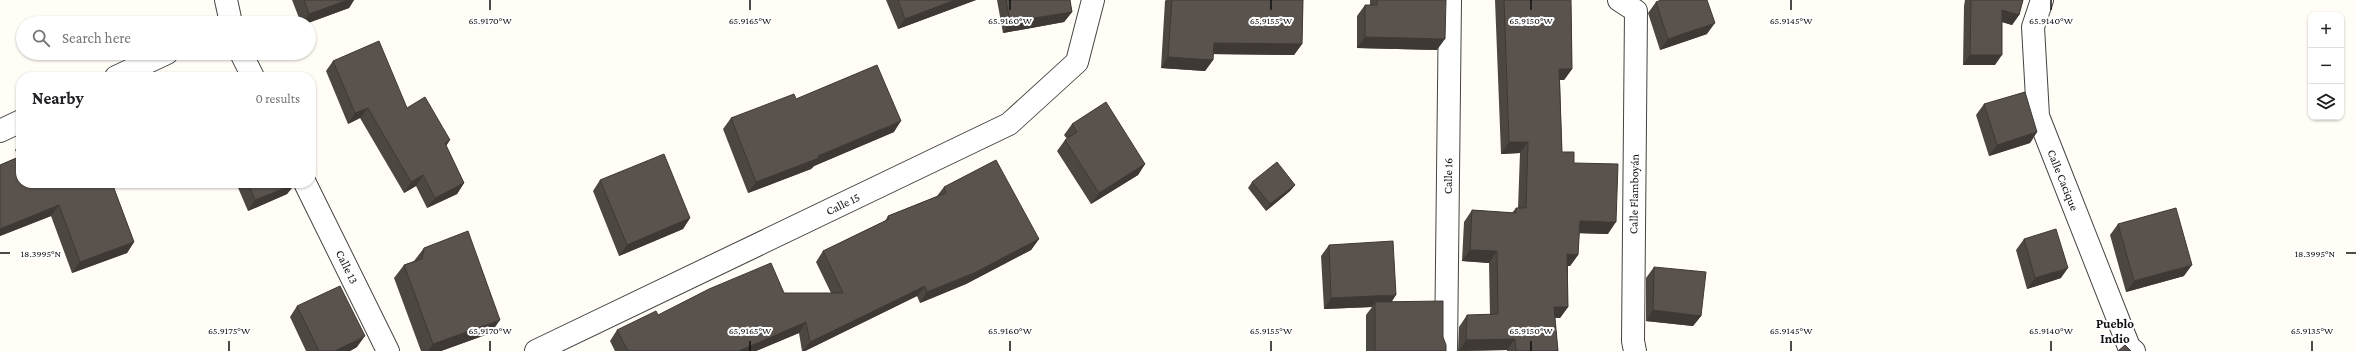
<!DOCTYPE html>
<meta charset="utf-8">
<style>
:root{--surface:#fff;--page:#f6f6f6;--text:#202124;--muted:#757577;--line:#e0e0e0}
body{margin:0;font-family:"Crimson Pro",serif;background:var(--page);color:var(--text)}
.controls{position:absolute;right:12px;top:12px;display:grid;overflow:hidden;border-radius:8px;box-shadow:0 1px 3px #0004}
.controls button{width:36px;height:36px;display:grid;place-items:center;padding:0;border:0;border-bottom:1px solid var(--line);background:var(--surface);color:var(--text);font:20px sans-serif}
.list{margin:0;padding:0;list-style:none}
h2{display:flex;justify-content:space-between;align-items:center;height:52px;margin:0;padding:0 16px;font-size:17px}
h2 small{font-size:13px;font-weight:400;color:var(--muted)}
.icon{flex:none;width:22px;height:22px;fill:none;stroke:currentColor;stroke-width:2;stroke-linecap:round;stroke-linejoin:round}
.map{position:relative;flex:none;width:2356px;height:351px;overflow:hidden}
.search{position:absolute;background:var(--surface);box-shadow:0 1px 3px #0004;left:16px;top:16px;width:300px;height:44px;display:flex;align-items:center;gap:10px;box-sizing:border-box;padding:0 14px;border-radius:22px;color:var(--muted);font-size:15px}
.panel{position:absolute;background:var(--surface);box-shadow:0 1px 3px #0004;left:16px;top:72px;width:300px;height:116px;border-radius:16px}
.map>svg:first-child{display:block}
</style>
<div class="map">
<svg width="2356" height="351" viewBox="0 0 2356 351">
<rect width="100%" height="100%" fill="#fffdf5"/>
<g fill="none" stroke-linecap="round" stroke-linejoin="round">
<g stroke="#444" stroke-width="24">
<path id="minor" d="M 226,0 L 231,23
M 1619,0 L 1636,11 L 1633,341 L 1635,351
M 2042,0 L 2033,27 L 2038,116 L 2129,347 L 2134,351
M 241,53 L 253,77
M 116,77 L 167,53
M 0,131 L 21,121
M 305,183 L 388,351
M 536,351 L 1009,124 L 1077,62 L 1093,0
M 1446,351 L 1450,0"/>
</g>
<use href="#minor" stroke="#fff" stroke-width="22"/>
</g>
<path fill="#4d4742" d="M 292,0 L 354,0 L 349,8 L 308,23 L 301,23 Z
M 886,0 L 976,0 L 898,29 Z
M 997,0 L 1070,0 L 1072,12 L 1064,22 L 1003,33 Z
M 1166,0 L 1303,0 L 1302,44 L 1294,55 L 1213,54 L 1213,60 L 1205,71 L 1161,68 L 1165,1 Z
M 1370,0 L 1446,0 L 1437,50 L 1357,48 L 1357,16 L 1365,5 L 1370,5 Z
M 1495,0 L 1571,0 L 1572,69 L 1564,80 L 1560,80 L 1562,152 L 1574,163 L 1608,234 L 1579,233 L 1578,255 L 1570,266 L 1568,266 L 1568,307 L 1560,318 L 1555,318 L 1558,351 L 1507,351 L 1507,350 L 1458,351 L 1459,327 L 1467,315 L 1490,315 L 1489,263 L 1462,261 L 1464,222 L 1472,210 L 1512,213 L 1516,208 L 1518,208 L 1520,153 L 1501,154 Z
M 1965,0 L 2023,0 L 2019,15 L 2012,25 L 2002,22 L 1995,65 L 1963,65 L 1964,6 Z
M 1656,2 L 1707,34 L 1660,50 L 1648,13 Z
M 333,61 L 407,108 L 446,146 L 464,183 L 457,194 L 427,208 L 416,186 L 404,193 L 360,118 L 348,124 L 326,71 Z
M 796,99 L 894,132 L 814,166 L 811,169 L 748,193 L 723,129 L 731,118 Z
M 1984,104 L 2037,132 L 2030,143 L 1989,156 L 1976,115 Z
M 1072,124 L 1145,164 L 1138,175 L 1091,204 L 1057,151 L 1065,140 L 1067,139 L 1064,135 Z
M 21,142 L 21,183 L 112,183 L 134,242 L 127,253 L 72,273 L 51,216 L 0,236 L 0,165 L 19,157 L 15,150 Z
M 600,180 L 690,218 L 683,229 L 619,256 L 593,191 Z
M 1252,182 L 1295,185 L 1290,191 L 1266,211 L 1248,188 Z
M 236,183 L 295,183 L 295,184 L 287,194 L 248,211 Z
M 944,187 L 1039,239 L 1031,250 L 966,284 L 920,303 L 917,296 L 805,351 L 802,351 L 799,333 L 756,351 L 615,351 L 610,341 L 617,330 L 658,315 L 784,293 L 831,293 L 816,262 L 823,251 L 885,221 L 888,216 L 937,196 Z
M 2118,224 L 2184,276 L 2126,292 L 2110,235 Z
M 2024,239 L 2061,278 L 2027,289 L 2016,250 Z
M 1329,245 L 1392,301 L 1443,337 L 1446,351 L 1366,351 L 1366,315 L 1372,307 L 1324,309 L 1321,256 Z
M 424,248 L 491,333 L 441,351 L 421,351 L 394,278 L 404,265 L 414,261 Z
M 1654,267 L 1701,316 L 1693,326 L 1646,321 L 1646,278 Z
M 297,306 L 357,347 L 350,351 L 306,351 L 290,317 Z"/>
<path fill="#3f3936" d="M 348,0 L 354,0 L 349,8 L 308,23 L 303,23 L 309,14 Z
M 955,0 L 976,0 L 898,29 L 905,19 Z
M 2002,10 L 2019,15 L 2012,25 L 1995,20 Z
M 1072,12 L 1064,22 L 1003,33 L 1010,22 Z
M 1715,23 L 1707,34 L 1660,50 L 1668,39 Z
M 1365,37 L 1445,39 L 1437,50 L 1357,48 Z
M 1214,43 L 1302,44 L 1294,55 L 1206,54 Z
M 1970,55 L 2002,55 L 1995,65 L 1963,65 Z
M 1168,57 L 1213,60 L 1205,71 L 1161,68 Z
M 1559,69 L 1572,69 L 1564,80 L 1551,80 Z
M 368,108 L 360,118 L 348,124 L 355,113 Z
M 901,121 L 894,132 L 814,166 L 811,169 L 748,193 L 756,182 Z
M 2037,132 L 2030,143 L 1989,156 L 1997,145 Z
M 450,140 L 443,151 L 445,143 Z
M 1509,142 L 1528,142 L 1520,153 L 1501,154 Z
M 1145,164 L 1138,175 L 1091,204 L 1099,193 Z
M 423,175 L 416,186 L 404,193 L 411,182 Z
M 464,183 L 457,194 L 427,208 L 435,198 Z
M 295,184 L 287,194 L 248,211 L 255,200 Z
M 1295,185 L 1290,191 L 1266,211 L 1270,204 Z
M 59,205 L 51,216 L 0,236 L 0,229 Z
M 690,218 L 683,229 L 619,256 L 627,245 Z
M 1580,221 L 1616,222 L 1608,234 L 1572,233 Z
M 1039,239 L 1031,250 L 966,284 L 920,303 L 927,292 Z
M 134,242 L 127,253 L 72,273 L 80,262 Z
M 1470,250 L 1497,251 L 1489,263 L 1462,261 Z
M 1567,254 L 1578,255 L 1570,266 L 1559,266 Z
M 2192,265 L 2184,276 L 2126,292 L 2134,281 Z
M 2068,268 L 2061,278 L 2027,289 L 2035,278 Z
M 925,286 L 917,296 L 805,351 L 803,351 L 810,342 Z
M 1396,295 L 1389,306 L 1375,302 L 1372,307 L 1324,309 L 1331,298 Z
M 1554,307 L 1568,307 L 1560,318 L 1546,318 Z
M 1653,310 L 1701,316 L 1693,326 L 1646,321 Z
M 500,320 L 491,333 L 441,351 L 428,351 L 433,344 Z
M 806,322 L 799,333 L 756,351 L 739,351 Z
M 365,336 L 357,347 L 350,351 L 335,351 Z
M 1515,339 L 1507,350 L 1459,351 L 1466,340 Z"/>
<path fill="#5a524d" stroke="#3f3936" d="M 304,0 L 348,0 L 309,14 Z
M 898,0 L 955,0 L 905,19 Z
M 1006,0 L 1070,0 L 1072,12 L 1010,22 Z
M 1172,0 L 1303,0 L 1302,44 L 1214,43 L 1213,60 L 1168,57 Z
M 1377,0 L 1446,0 L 1445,39 L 1365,37 L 1365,5 L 1377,5 Z
M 1504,0 L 1571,0 L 1572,69 L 1559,69 L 1562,152 L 1574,152 L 1574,163 L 1618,164 L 1616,222 L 1580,221 L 1578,255 L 1567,254 L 1568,307 L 1554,307 L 1558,351 L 1516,351 L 1515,339 L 1466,340 L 1467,315 L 1498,314 L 1497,251 L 1470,250 L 1472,210 L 1516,213 L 1516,208 L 1526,208 L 1528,142 L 1509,142 Z
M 1661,0 L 1707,0 L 1715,23 L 1668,39 L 1656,2 Z
M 1971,0 L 2023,0 L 2019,15 L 2002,10 L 2002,55 L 1970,55 Z
M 379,41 L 407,108 L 425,97 L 450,140 L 445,143 L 464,183 L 435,198 L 423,175 L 411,182 L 368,108 L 355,113 L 333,61 Z
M 877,65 L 901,121 L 818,156 L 819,158 L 756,182 L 731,118 L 794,94 L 796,99 Z
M 2025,92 L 2037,132 L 1997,145 L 1984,104 Z
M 1106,102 L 1145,164 L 1099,193 L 1065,140 L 1077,132 L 1072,124 Z
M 664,154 L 690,218 L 627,245 L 600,180 Z
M 21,156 L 21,183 L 112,183 L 134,242 L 80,262 L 59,205 L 0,229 L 0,165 Z
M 996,160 L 1039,239 L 974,273 L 927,292 L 925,286 L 810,342 L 806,322 L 739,351 L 628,351 L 617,330 L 656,311 L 658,315 L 709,289 L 771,263 L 784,293 L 843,293 L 823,251 L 889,219 L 888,216 L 946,193 L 944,187 Z
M 1277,162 L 1295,185 L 1270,204 L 1252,182 Z
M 248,183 L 295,183 L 295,184 L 255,200 Z
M 2176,208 L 2192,265 L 2134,281 L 2118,224 Z
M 2056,229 L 2068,268 L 2035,278 L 2024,239 Z
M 468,231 L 500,320 L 433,344 L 404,265 L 422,259 L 424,248 Z
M 1393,241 L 1396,295 L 1331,298 L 1329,245 Z
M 1654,267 L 1706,272 L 1701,316 L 1653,310 Z
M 340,286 L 365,336 L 335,351 L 319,351 L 297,306 Z
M 1443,301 L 1443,337 L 1446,345 L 1446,351 L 1375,351 L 1375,302 Z
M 2125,345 L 2131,351 L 2118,351 Z"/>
<path fill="none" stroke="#111" stroke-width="1.5" d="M 490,0 L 490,10M 750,0 L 750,10M 1010,0 L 1010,10M 1271,0 L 1271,10M 1531,0 L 1531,10M 1791,0 L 1791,10M 2051,0 L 2051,10M 0,253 L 10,253M 2346,253 L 2356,253M 229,341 L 229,351M 490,341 L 490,351M 750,341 L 750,351M 1010,341 L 1010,351M 1271,341 L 1271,351M 1531,341 L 1531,351M 1791,341 L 1791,351M 2051,341 L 2051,351M 2312,341 L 2312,351"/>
<g text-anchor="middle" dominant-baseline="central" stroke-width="4" stroke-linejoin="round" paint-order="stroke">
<g font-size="12" fill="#111" stroke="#fff">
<text transform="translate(1448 176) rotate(-89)">Calle 16</text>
<text transform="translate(2063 180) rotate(68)">Calle Cacique</text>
<text transform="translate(1634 194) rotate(-89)">Calle Flamboyán</text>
<text transform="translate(843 204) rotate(-26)">Calle 15</text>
<text transform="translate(347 267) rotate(64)">Calle 13</text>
</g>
<g font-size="13" font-weight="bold" fill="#111" stroke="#fff">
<text x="2115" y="323">Pueblo<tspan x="2115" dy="15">Indio</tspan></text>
</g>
</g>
<g font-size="10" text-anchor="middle" fill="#111" stroke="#fff" stroke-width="4" stroke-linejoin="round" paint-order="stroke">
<text x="490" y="24">65.9170°W</text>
<text x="750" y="24">65.9165°W</text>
<text x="1010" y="24">65.9160°W</text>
<text x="1271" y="24">65.9155°W</text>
<text x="1531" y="24">65.9150°W</text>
<text x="1791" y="24">65.9145°W</text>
<text x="2051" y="24">65.9140°W</text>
<text x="41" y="257">18.3995°N</text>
<text x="2315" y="257">18.3995°N</text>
<text x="229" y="334">65.9175°W</text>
<text x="490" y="334">65.9170°W</text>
<text x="750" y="334">65.9165°W</text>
<text x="1010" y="334">65.9160°W</text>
<text x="1271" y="334">65.9155°W</text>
<text x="1531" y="334">65.9150°W</text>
<text x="1791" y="334">65.9145°W</text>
<text x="2051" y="334">65.9140°W</text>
<text x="2312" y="334">65.9135°W</text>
</g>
</svg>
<div class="controls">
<button>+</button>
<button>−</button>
<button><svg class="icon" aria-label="layers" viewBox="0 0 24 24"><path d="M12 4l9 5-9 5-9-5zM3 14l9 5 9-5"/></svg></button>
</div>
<div class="search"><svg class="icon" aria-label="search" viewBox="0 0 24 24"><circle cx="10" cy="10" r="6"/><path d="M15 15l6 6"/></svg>Search here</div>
<section class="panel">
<h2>Nearby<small>0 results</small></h2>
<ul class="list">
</ul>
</section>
</div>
